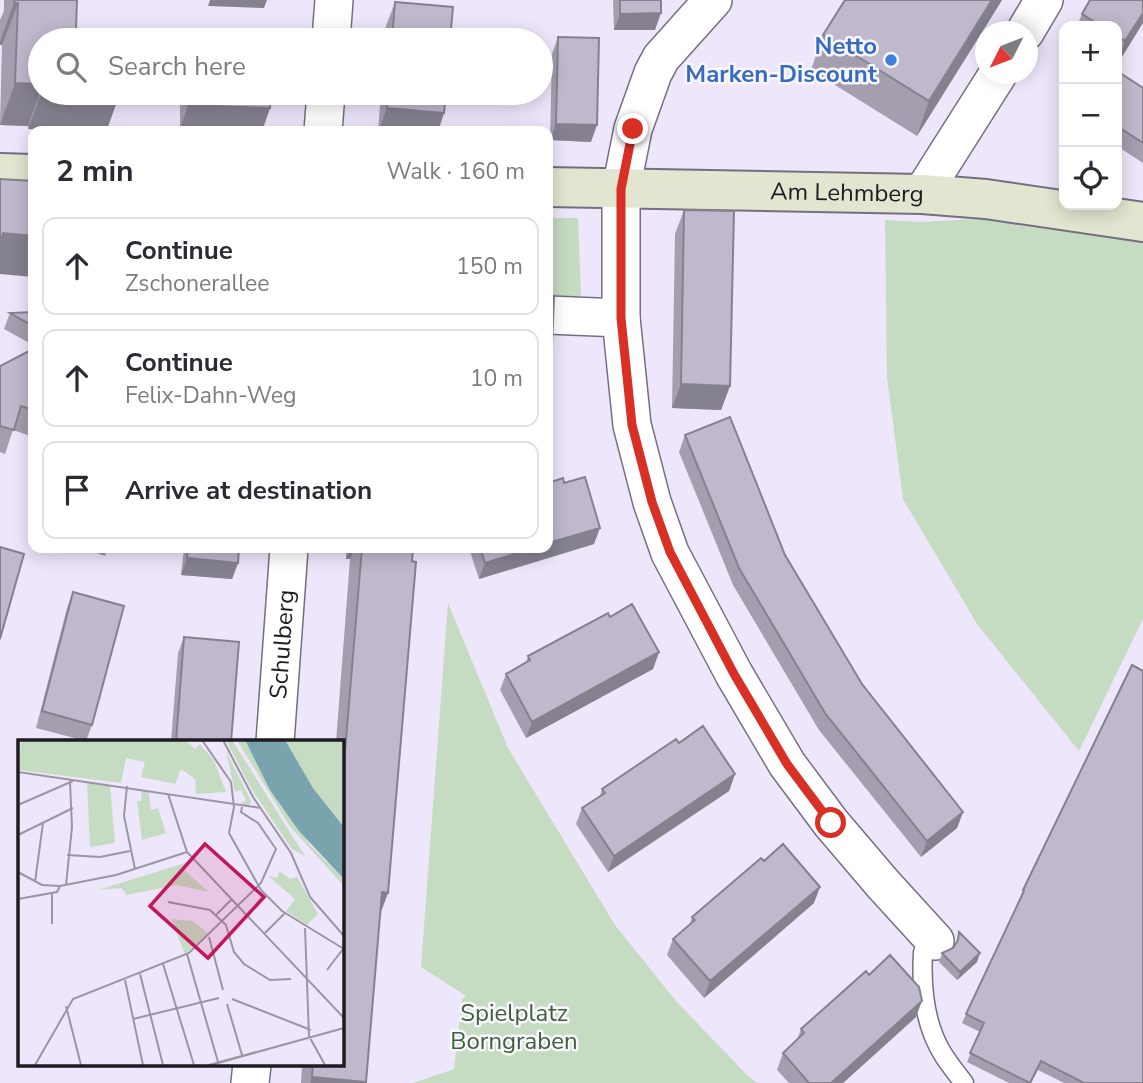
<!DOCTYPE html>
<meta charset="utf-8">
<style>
:root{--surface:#fff;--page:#f2f2f3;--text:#2b2b33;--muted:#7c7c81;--line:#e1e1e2}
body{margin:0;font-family:"Nunito Sans",sans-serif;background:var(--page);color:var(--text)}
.controls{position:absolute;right:21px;top:21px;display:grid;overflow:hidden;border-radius:14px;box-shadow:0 4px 18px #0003}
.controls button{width:63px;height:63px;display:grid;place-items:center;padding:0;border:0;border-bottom:2px solid var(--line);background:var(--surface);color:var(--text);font:35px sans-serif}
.compass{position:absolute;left:975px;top:21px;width:63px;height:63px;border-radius:50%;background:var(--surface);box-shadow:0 4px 18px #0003;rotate:228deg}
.stop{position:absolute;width:21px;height:21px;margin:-16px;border:5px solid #d93025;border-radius:50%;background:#fff}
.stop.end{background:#d93025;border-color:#fff;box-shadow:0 2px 7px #0008}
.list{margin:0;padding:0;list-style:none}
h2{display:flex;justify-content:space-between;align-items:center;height:91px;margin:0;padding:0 28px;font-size:30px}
h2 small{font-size:23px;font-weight:400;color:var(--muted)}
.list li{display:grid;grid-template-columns:46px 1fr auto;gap:21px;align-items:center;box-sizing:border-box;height:98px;margin:0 14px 14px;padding:0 14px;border:2px solid var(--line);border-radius:14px}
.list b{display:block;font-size:26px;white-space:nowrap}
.list p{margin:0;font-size:23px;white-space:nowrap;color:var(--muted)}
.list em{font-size:23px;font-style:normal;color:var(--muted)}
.icon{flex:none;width:38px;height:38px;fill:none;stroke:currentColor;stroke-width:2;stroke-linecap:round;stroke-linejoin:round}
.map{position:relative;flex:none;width:1143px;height:1083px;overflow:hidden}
.search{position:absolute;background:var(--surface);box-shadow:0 4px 18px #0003;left:28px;top:28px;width:525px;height:77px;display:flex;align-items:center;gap:18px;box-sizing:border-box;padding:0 24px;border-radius:38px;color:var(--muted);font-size:26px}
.panel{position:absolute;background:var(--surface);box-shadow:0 4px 18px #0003;left:28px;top:126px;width:525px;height:427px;border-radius:14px}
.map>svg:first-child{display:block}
</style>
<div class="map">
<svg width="1143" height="1083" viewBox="0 0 1143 1083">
<rect width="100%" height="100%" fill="#eee6fb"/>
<path fill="#c5dbc2" d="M 548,218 L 578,218 L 581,296 L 548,296 Z
M 994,218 L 1143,238 L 1143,619 L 1079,751 L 977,624 L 903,499 L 887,377 L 885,220 L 920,222 Z
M 448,603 L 508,748 L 615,925 L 676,1001 L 747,1075 L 757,1083 L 413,1083 L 454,1069 L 462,1000 L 466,996 L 421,967 Z"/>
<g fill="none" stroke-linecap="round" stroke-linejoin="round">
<g stroke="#756e81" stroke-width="21">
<path id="lane" d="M 935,941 L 923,952 C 921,988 924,1025 944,1056 C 950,1065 957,1074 964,1083"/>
</g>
<g stroke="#756e81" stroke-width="40">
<g id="street">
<path d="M 713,0 L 661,58 L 653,73 L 633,129 L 621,189 L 621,318 L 632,425 L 652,502 L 670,553 L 734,674 L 787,764 L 831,823 L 883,884 L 935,941"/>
<path d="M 1025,32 L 1044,0"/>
<path d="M 331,40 L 334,0"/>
<path d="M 323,131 L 326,93"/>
<path d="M 922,194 L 998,74"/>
<path d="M 548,315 L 621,318"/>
<path id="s1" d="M 275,742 L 289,548"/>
<path d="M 250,1083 L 252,1064"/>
</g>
</g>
<g stroke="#756e81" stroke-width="42">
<g id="secondary">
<path d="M 0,173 L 33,174"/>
<path id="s2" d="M 548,187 L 922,194 L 986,199 L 1143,222"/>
</g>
</g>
<use href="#lane" stroke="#fff" stroke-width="18"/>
<use href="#street" stroke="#fff" stroke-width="37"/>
<use href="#secondary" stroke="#e2e5cf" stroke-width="38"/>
</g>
<path fill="#a59eaf" d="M 4,0 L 77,0 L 40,40 L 40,93 L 120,93 L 107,129 L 56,127 L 55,130 L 28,129 L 28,126 L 0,125 L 2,45 L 0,45 L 0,20 L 4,11 Z
M 613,0 L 661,0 L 655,30 L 614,30 Z
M 1002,0 L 917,136 L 811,70 L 823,35 Z
M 1143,0 L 1117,65 L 1117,26 L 1077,26 L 1082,14 Z
M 395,2 L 450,40 L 385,40 L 386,26 Z
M 558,37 L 591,142 L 550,140 L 552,54 Z
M 1117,71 L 1143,88 L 1143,163 L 1117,146 Z
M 180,93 L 271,93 L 270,108 L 262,131 L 180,129 Z
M 381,93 L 446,93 L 444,113 L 438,131 L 378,131 Z
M 684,210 L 730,386 L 721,410 L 672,408 L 675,234 Z
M 33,312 L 33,345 L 4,329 L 10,313 Z
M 33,349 L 33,437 L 13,430 L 5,454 L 0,452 L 0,366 Z
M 685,435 L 785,555 L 862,684 L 963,812 L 957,828 L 921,857 L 819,730 L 733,585 L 679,452 Z
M 564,483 L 594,544 L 479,579 L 469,548 L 548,548 Z
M 82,548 L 124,548 L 122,553 L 108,548 L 105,556 Z
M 184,548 L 239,548 L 238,563 L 232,579 L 181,575 Z
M 346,548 L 413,548 L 388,893 L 380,913 L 366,1083 L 301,1083 L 302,1064 L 341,1064 L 341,742 L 336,742 L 350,559 L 346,559 Z
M 73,592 L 92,725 L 86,741 L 36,728 L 67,608 Z
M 610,617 L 659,652 L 653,669 L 526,738 L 500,690 L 506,674 L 526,663 L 528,656 Z
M 184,637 L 231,742 L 171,742 L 178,653 Z
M 679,743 L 735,774 L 729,791 L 608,872 L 576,824 L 582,808 L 600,796 L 602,789 Z
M 764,861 L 814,903 L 704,998 L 667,955 L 673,939 L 690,924 L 692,917 Z
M 1023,890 L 1143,1083 L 1064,1083 L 1038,1070 L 1031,1083 L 1009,1083 L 967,1062 L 980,1032 L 962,1023 L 1020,899 Z
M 959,932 L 977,962 L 957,980 L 939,962 L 942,953 L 953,948 L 956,943 Z
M 869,975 L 916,1017 L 843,1083 L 789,1083 L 777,1070 L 783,1053 L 797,1040 L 801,1029 Z"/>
<path fill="#86818f" d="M 210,0 L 267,0 L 264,8 L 208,6 Z
M 992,0 L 1002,0 L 917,136 L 929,101 Z
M 14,3 L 18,3 L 2,45 L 0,45 L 0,42 Z
M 661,13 L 655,30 L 614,30 L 620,14 Z
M 1143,13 L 1143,23 L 1117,65 L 1125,41 Z
M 15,83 L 40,84 L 40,92 L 28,126 L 0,125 Z
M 41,93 L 120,93 L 107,129 L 56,127 L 55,130 L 28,129 Z
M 188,105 L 270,108 L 262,131 L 180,129 Z
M 387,108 L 444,113 L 438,131 L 378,131 Z
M 556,124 L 597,125 L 591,142 L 550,140 Z
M 3,233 L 33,236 L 33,277 L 0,274 L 0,242 Z
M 548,346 L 552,346 L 548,358 Z
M 681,384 L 730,386 L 721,410 L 672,408 Z
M 600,528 L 594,544 L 479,579 L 485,563 L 533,548 L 548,548 L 548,543 Z
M 350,548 L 355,548 L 350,559 L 346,559 Z
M 187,558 L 238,563 L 232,579 L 181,575 Z
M 659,652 L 653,669 L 526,738 L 532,722 Z
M 735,774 L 729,791 L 608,872 L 614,856 Z
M 963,812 L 957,828 L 921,857 L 927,841 Z
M 820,887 L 814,903 L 704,998 L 710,981 Z
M 382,892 L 388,893 L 374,931 Z
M 980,953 L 977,962 L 957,980 L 960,972 Z
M 922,1001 L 916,1017 L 843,1083 L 831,1083 Z
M 312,1077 L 366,1082 L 366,1083 L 310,1083 Z"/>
<path fill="#c0b8cc" stroke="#86818f" stroke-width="2" d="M 14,0 L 77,0 L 76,31 L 124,33 L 124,40 L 40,40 L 40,84 L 15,83 L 18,3 L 14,3 Z
M 620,0 L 661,0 L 661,13 L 620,14 Z
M 845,0 L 992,0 L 929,101 L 823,35 Z
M 1090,0 L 1143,0 L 1143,13 L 1125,41 L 1117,36 L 1117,26 L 1101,26 L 1082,14 Z
M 395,2 L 453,7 L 450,40 L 392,40 Z
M 558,37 L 599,38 L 597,125 L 556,124 Z
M 1117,71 L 1143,88 L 1143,143 L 1117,126 Z
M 189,93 L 271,93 L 270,108 L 188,105 Z
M 388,93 L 446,93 L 444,113 L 387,108 Z
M 0,179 L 33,181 L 33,236 L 3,233 L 0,243 Z
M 684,210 L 734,211 L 730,386 L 681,384 Z
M 548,293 L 554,296 L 552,346 L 548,346 Z
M 33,312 L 33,326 L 10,313 Z
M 33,349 L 33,410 L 21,406 L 14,430 L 0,426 L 0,366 Z
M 730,417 L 785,555 L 862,684 L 963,812 L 927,841 L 825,713 L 739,568 L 685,435 Z
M 585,477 L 600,528 L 548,543 L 548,483 L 563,478 L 564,483 Z
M 0,547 L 24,554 L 0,639 Z
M 188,548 L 239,548 L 238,563 L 187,558 Z
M 362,548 L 413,548 L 412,561 L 416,562 L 388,893 L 382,892 L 366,1082 L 312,1077 L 313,1064 L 341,1064 L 341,799 Z
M 480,548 L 533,548 L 485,563 Z
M 73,592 L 124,606 L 92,725 L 42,711 Z
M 632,604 L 659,652 L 532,722 L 506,674 L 530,660 L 528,656 L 608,613 L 610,617 Z
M 184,637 L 239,642 L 231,742 L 176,742 Z
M 1132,665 L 1143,671 L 1143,1083 L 1084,1083 L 1041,1061 L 1030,1083 L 970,1053 L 984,1023 L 966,1014 L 1024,891 L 1023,890 Z
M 703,726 L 735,774 L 614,856 L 582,808 L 605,793 L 602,789 L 676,739 L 679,743 Z
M 783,844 L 820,887 L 710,981 L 673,939 L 695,920 L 692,917 L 761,858 L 764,861 Z
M 959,932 L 980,953 L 960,972 L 942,953 L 953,948 L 958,940 Z
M 890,955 L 919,987 L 922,1001 L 831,1083 L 809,1083 L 783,1053 L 804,1033 L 801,1029 L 866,971 L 869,975 Z"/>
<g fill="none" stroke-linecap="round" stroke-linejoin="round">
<path stroke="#d93025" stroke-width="9" d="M 633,129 L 621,189 L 621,318 L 632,425 L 652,502 L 670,552 L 734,674 L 787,764 L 831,823"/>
</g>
<circle fill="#3f7fe0" stroke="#f9f6fe" stroke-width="2.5" cx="891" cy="60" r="7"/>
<g text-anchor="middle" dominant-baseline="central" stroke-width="5" stroke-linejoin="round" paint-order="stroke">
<g font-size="24" font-weight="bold" fill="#366cbe" stroke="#f9f6fe" text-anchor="end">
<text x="877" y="46">Netto<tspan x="877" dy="28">Marken-Discount</tspan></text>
</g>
<g font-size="24" fill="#1e1b22" stroke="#f9f6fe">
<text stroke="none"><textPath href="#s2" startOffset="299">Am Lehmberg</textPath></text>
<text stroke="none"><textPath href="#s1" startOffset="98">Schulberg</textPath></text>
</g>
<g font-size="24" fill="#3c6139" stroke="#f9f6fe">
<text x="514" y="1013">Spielplatz<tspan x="514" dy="28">Borngraben</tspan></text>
</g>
</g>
<g transform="translate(18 740)">
<rect width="326" height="326" fill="#eee6fb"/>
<path d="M 3,0 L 167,0 L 177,9 L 182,4 L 196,21 L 208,52 L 178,54 L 177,39 L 163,29 L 157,44 L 123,37 L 127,22 L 108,18 L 103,43 L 1,30 ZM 208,0 L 214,0 L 287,116 L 274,109 L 234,50 ZM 219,0 L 227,0 L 261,63 L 293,106 L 325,138 L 325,145 L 271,85 ZM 267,0 L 325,0 L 325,86 L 295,48 ZM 208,11 L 233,61 L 232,65 L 221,65 L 228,60 L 223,50 L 217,52 ZM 69,42 L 92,45 L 97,103 L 72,107 ZM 124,50 L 131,52 L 133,70 L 140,68 L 148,93 L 124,100 L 119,61 L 123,61 ZM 167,123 L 166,130 L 191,152 L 159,145 L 108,155 L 104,148 L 80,150 ZM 262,131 L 272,139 L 279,137 L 300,174 L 289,185 L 268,171 L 277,159 L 250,136 L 259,138 ZM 153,179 L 175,181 L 191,194 L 167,214 Z" fill="#c5dbc2"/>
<path d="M 227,0 L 267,0 L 295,48 L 325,86 L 325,138 L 281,91 L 252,50 Z" fill="#7aa4ad"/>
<path fill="none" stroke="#7aa4ad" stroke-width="3.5" d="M 250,0 L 260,28 L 306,93 L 326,111"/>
<path fill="none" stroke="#9b95a4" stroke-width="2" d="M 184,0 L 213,42 L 216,67 L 211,93 L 243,150 L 264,171 L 326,209M 205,0 L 235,57 L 273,113 L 292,157 L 326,196M 0,32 L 243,68M 109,46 L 106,76 L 117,129M 150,54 L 169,112 L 326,278M 0,65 L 55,41M 0,95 L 55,68M 49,115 L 82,117 L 112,111M 0,132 L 24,145 L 42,146 L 98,135 L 169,112M 17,142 L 25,83M 48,145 L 54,87 L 52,42M 34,153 L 34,184M 0,159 L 39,152 L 42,146M 150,162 L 192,170 L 208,185 L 216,212 L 226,224 L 252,240 L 273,239M 198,175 L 214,159M 287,188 L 291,296M 247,193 L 267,173M 191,197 L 205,250M 169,214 L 200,322M 145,224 L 176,325M 309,230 L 325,209M 122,234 L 145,325M 107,240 L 125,325M 214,259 L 293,290M 209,264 L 224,315M 48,266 L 63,325M 115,279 L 201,258M 291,296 L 307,325M 17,325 L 55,259 L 171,213 L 243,143 L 258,109 L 240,83 L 223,72 L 224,67M 191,325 L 326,288M 193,325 L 326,288"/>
<path fill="#c2185b" fill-opacity="0.15" stroke="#c2185b" stroke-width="3.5" d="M 187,104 L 246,157 L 190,218 L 132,166 Z"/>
<rect width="326" height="326" fill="none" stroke="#1e1b22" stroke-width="3.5"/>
</g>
</svg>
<div class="controls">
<button>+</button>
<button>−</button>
<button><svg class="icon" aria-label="locate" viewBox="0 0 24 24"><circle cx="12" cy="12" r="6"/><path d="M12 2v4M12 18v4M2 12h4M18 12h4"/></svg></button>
</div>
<svg class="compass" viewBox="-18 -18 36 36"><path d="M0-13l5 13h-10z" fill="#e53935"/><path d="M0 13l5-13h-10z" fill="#7c7c81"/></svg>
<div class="stop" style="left:831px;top:823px"></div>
<div class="stop end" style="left:633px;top:129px"></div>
<div class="search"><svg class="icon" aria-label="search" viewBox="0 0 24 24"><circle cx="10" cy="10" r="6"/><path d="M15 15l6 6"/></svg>Search here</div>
<section class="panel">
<h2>2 min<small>Walk · 160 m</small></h2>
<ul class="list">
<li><svg class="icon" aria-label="ahead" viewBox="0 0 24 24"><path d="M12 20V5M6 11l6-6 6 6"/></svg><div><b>Continue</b><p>Zschonerallee</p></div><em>150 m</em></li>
<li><svg class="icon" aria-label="ahead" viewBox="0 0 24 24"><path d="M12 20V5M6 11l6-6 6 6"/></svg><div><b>Continue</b><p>Felix-Dahn-Weg</p></div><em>10 m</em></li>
<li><svg class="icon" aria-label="arrive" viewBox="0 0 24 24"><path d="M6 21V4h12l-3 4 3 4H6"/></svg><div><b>Arrive at destination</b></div></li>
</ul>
</section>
</div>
